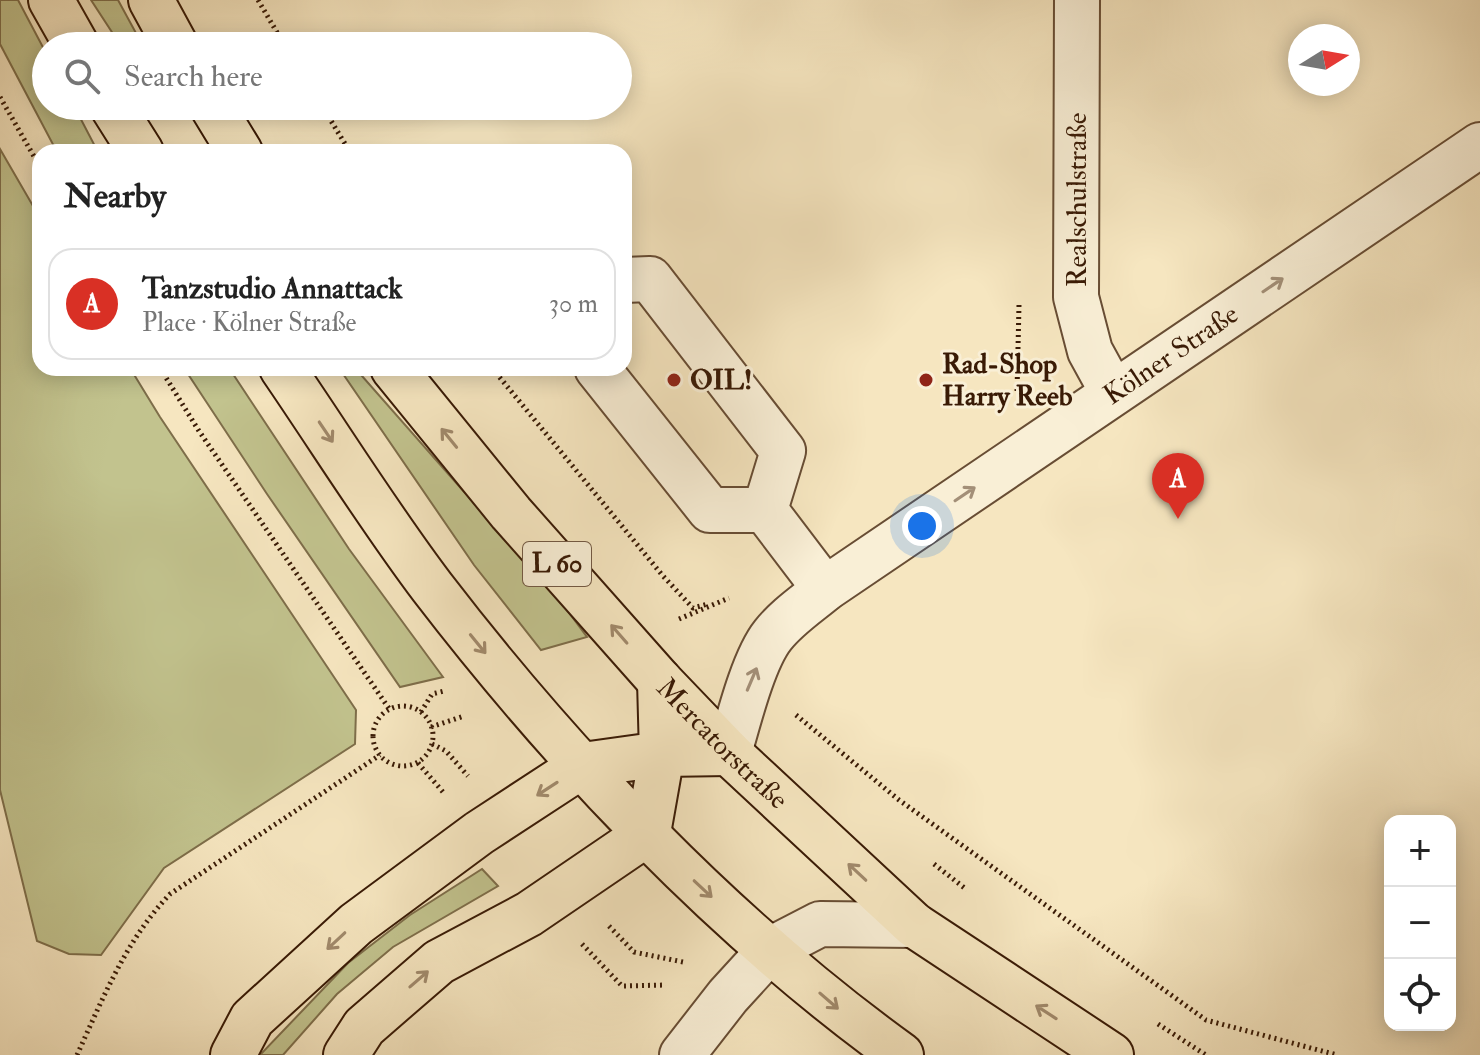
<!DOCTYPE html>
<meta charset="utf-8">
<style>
:root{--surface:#fff;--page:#f6f6f6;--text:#222;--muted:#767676;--line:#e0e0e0;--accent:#d93025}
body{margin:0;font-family:"IM FELL Double Pica",serif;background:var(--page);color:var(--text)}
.controls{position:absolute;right:24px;bottom:24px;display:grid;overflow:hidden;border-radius:16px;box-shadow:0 4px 20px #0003}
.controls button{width:72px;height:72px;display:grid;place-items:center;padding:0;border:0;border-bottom:2px solid var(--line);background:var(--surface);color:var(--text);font:40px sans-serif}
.compass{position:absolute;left:1288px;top:24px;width:72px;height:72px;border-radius:50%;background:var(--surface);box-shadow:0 4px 20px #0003;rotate:79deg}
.you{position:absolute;left:922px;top:526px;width:28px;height:28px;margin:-20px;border:6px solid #fff;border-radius:50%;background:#1a73e8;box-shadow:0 0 0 12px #1a73e833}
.badge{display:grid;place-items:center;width:52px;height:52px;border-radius:50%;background:var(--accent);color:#fff;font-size:26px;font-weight:700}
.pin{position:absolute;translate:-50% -66px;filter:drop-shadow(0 2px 4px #0008)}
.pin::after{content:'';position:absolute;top:42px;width:28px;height:24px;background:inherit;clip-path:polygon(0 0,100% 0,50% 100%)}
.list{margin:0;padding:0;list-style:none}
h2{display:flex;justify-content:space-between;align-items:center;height:104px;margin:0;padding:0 32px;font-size:34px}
h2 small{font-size:26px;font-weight:400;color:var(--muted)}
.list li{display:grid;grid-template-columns:52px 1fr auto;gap:24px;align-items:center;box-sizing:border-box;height:112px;margin:0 16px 16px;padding:0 16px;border:2px solid var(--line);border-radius:24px}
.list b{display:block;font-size:30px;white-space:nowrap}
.list p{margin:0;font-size:26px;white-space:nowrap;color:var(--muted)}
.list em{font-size:26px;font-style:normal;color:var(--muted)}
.icon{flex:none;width:44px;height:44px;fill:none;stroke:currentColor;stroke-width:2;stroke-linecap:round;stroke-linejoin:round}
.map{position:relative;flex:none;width:1480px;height:1055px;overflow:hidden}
.search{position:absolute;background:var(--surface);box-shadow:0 4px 20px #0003;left:32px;top:32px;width:600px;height:88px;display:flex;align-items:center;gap:20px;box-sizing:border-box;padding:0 28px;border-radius:44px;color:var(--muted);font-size:30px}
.panel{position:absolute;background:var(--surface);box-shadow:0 4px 20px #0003;left:32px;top:144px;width:600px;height:232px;border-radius:24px}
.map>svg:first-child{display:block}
</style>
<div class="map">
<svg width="1480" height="1055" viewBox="0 0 1480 1055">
<rect width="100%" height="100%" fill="#f6e6c0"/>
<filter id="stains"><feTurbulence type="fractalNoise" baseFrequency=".0025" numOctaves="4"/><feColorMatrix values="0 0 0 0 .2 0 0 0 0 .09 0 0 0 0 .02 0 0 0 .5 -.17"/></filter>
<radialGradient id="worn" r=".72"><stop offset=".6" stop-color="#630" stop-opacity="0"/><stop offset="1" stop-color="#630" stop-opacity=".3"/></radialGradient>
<path fill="#c2c38e" stroke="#7e6e4a" stroke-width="2" d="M 0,0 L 18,0 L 46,53 L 46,106 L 74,106 L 98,152 L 57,152 L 0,44 Z
M 91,0 L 118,0 L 143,46 L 121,46 Z
M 0,149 L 40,218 L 40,368 L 130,368 L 160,417 L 356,710 L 355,744 L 164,868 L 101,955 L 69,954 L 37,941 L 0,790 Z
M 184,368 L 229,368 L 349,549 L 443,677 L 400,687 L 267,494 Z
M 339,368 L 355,368 L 561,602 L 587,637 L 541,650 L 474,565 Z
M 482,869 L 498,886 L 393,947 L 337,994 L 283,1055 L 260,1055 L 348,963 L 410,915 Z"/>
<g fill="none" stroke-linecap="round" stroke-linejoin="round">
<g stroke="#684d34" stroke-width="48">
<g id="minor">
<path d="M 1077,0 L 1076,297 L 1090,351 L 1113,393"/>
<path d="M 624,280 L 650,279 L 783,451 L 765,510 L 825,589"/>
<path d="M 597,368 L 710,510 L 765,510"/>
<path id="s1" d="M 729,753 C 738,722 753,660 773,635 C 787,617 807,604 825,589 L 1480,145"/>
<path d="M 682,1055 L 728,996 L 770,950 L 820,924 L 914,925"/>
</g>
</g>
<g stroke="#391a05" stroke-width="48">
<g id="major">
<path d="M 51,0 L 77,46"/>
<path d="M 151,0 L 176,46"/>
<path d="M 112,106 L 141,152"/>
<path d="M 212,106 L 240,152"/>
<path d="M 282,368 C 332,441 379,517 432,587 C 564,759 725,928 901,1055"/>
<path id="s2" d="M 393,368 L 511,513 L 660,681 L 729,753 L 914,925 L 1111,1055"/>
</g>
</g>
<g stroke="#391a05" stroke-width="48">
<path id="highway" d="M 233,1055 L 252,1019 L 356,924 L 479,833 L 583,765 L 662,754 L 729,753
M 346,1055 L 364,1027 L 439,962 L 529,914 L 648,833 L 662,754 L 660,681"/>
</g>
<path stroke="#391a05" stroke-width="5" stroke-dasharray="2 4" stroke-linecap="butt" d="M 258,0 L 285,46
M 0,97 L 40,167
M 322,106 L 350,152
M 160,368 L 199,431 L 390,710
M 492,368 L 663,576 L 693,608 L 708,604
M 1017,391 L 1019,305
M 679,619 L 729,598
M373 736a30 30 0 1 1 60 0a30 30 0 1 1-60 0Z
M 421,712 L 432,694 L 444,691
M 796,715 L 899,800 L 1206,1020 L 1337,1055
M 431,727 L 464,716
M 432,744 L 446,751 L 468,776
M 418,763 L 443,792
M 934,864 L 967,890
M 609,926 L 634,952 L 683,962
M 582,944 L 622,986 L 666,985
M 1158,1024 L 1206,1055
M 77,1055 C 103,998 126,940 170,894 L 380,755"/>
<use href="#minor" stroke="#f9efd6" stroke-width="44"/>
<use href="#major" stroke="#f6e6c0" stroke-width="44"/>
<use href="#highway" stroke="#f6e6c0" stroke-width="44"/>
</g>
<defs><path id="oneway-shaft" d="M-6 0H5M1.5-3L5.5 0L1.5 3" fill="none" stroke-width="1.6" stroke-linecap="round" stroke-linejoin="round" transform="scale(2)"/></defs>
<g stroke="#a38f78">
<use href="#oneway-shaft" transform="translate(1273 285) rotate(-34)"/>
<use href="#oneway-shaft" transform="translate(965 494) rotate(-34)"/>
<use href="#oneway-shaft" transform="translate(752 679) rotate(-67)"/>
</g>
<g stroke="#a18a6c">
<use href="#oneway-shaft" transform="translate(326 432) rotate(56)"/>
<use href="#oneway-shaft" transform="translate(449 438) rotate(-129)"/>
<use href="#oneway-shaft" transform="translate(619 634) rotate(-131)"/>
<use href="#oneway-shaft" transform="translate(478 644) rotate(51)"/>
<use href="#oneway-shaft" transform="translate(547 789) rotate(147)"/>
<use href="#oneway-shaft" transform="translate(857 872) rotate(-137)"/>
<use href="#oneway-shaft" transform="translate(703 889) rotate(43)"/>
<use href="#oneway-shaft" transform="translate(336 941) rotate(137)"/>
<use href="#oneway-shaft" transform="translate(419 979) rotate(-41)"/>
<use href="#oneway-shaft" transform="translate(829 1001) rotate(41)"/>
<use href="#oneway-shaft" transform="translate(1046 1012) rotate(-147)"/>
</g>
<g fill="#8f2418" stroke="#f9efd6" stroke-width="3">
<circle cx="674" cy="380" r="8"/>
<circle cx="926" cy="380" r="8"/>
</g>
<g text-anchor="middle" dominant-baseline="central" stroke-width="6" stroke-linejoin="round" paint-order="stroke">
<rect fill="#f9efd6" stroke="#735a44" stroke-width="2" x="523" y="542" width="68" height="44" rx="6"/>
<g font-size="26" font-weight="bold" fill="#391a05">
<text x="557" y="564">L 60</text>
</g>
<g font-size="28" fill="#391a05" stroke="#f9efd6">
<text transform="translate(1077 200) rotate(-90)">Realschulstraße</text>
<text stroke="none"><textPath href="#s1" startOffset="614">Kölner Straße</textPath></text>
<text stroke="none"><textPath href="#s2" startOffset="500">Mercatorstraße</textPath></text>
</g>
<g font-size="28" font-weight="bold" fill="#391a05" stroke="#f9efd6" text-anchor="start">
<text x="942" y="364">Rad-Shop<tspan x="942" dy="32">Harry Reeb</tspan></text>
<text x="690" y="380">OIL!</text>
</g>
</g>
<rect width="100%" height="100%" filter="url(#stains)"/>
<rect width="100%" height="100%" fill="url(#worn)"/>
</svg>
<div class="controls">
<button>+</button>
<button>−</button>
<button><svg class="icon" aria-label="locate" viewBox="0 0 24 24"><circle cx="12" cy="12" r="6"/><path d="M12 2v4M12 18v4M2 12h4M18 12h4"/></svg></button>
</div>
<svg class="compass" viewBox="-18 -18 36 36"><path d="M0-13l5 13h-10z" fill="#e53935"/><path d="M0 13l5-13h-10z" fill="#767676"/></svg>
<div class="you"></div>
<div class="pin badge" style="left:1178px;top:519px">A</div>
<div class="search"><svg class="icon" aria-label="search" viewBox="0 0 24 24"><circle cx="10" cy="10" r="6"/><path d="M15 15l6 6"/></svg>Search here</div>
<section class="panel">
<h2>Nearby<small></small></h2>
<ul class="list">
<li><span class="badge">A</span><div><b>Tanzstudio Annattack</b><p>Place · Kölner Straße</p></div><em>30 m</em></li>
</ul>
</section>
</div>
